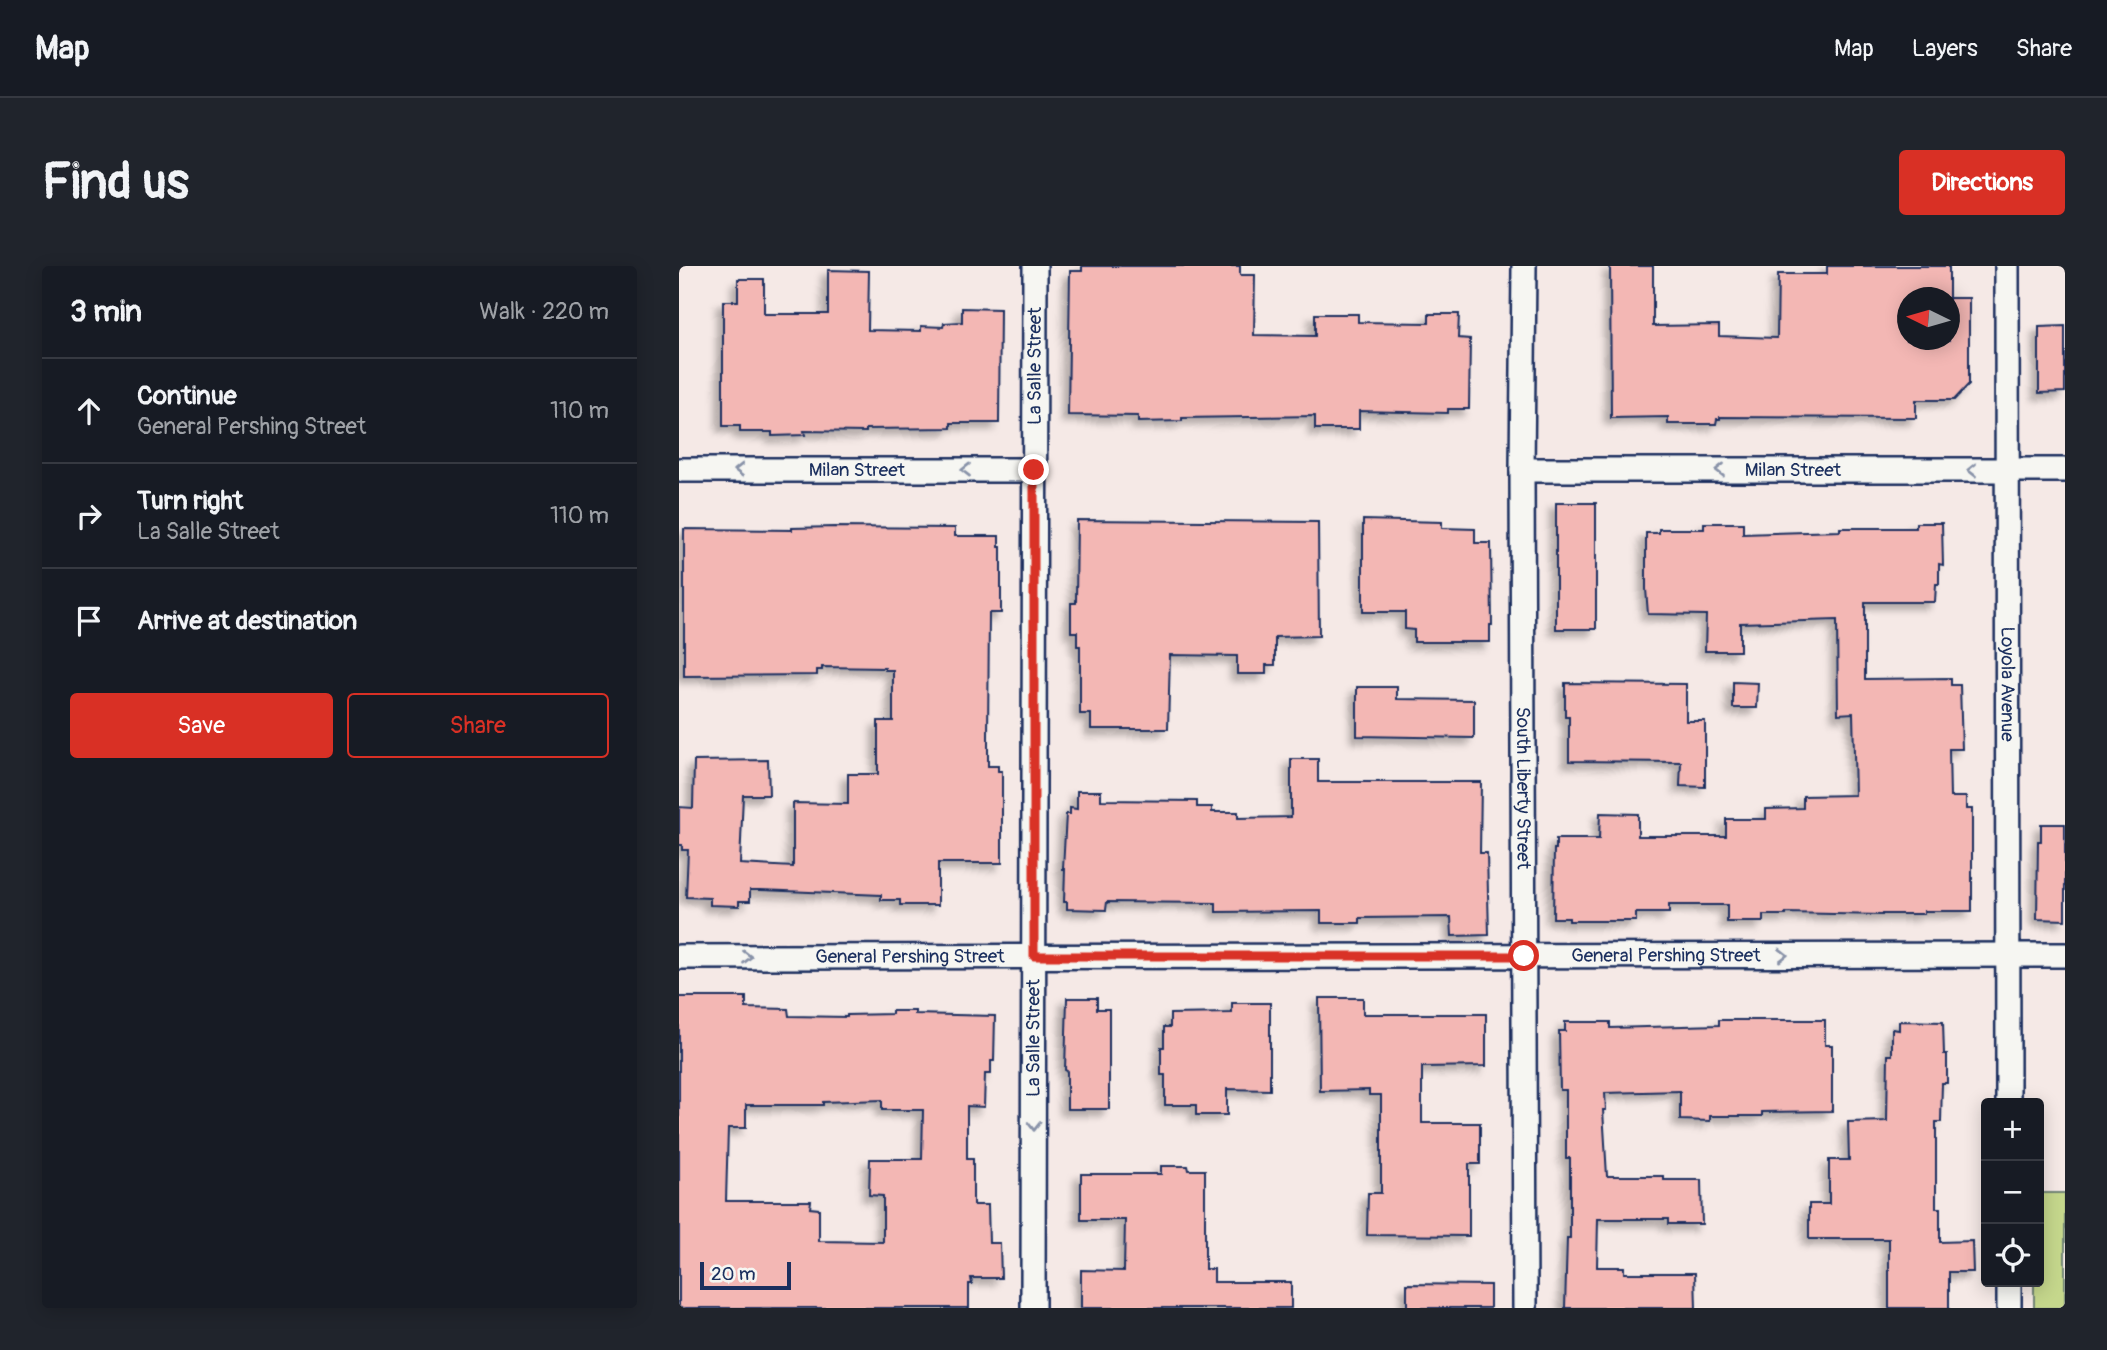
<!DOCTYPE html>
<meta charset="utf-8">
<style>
:root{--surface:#171b24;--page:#20242c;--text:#f1f3f6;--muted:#9ea1a6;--line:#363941;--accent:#d93025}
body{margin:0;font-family:Pangolin,sans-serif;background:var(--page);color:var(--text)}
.controls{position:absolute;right:21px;bottom:21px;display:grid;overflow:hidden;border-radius:7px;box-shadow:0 4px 18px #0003}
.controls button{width:63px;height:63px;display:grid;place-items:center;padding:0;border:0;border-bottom:2px solid var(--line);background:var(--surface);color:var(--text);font:35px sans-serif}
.compass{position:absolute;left:1218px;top:21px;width:63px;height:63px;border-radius:50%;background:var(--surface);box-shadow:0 4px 18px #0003;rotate:275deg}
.scale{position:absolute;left:21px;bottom:18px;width:91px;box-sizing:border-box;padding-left:7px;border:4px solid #1b2f5e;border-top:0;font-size:19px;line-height:24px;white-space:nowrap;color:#1b2f5e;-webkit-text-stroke:5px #f6f6f2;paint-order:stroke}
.stop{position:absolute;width:21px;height:21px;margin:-16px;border:5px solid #d93025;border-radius:50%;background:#fff}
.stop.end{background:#d93025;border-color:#fff;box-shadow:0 2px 7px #0008}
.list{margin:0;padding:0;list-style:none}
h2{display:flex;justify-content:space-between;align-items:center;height:91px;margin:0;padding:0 28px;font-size:30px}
h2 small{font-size:23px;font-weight:400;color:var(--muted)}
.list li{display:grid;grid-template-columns:46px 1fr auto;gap:21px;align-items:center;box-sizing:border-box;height:105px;padding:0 28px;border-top:2px solid var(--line)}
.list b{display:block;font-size:26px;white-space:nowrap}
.list p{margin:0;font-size:23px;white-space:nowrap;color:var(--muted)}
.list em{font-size:23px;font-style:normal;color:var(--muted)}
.actions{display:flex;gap:14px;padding:21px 28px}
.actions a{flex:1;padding:16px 0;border:2px solid var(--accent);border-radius:7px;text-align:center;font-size:24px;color:var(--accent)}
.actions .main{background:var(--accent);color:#fff}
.icon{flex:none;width:38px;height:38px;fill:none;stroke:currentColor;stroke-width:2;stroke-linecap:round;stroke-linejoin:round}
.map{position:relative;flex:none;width:1386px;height:1042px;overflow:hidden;border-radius:7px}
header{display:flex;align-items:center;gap:42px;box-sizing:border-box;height:98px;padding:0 35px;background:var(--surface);border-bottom:2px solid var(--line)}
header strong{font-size:33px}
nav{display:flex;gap:38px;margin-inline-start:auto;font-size:24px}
.intro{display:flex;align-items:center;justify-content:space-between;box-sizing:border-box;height:168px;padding:0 42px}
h1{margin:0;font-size:49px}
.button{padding:18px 32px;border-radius:7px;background:var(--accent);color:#fff;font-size:24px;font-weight:700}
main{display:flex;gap:42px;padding:0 42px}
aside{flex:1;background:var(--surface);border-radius:7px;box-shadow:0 4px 18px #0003}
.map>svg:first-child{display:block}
</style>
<header>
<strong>Map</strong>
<nav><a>Map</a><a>Layers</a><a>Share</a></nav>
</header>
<div class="intro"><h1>Find us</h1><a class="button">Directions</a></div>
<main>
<aside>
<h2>3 min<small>Walk · 220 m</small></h2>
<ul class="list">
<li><svg class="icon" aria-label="ahead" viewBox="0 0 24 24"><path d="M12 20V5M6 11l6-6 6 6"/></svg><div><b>Continue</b><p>General Pershing Street</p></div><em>110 m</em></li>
<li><svg class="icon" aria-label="right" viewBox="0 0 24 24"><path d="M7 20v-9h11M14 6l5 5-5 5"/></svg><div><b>Turn right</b><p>La Salle Street</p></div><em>110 m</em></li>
<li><svg class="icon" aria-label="arrive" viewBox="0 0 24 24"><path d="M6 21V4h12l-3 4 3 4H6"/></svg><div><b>Arrive at destination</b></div></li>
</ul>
<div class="actions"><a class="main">Save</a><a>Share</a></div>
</aside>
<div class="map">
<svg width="1386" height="1042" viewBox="0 0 1386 1042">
<defs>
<filter id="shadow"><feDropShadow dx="-6" dy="6" stdDeviation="3.5" flood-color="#0004"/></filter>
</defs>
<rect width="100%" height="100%" fill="#f5e9e6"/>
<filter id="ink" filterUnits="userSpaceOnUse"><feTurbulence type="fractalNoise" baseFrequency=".0143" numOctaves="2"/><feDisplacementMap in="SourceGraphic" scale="14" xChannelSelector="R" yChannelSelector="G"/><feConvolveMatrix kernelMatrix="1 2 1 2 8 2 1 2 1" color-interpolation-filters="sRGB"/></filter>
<g filter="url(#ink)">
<path fill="#c5d78c" stroke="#708375" stroke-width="2" d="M 1360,927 L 1386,927 L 1386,1042 L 1355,1042 L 1355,1016 L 1360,1016 Z"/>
<path fill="#f3b7b4" stroke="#1b2f5e" stroke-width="2" fill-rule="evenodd" filter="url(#shadow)" d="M 403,0 L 561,0 L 561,9 L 576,9 L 575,69 L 636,70 L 636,48 L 679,48 L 679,56 L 750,57 L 750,48 L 780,48 L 779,72 L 791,73 L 790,143 L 769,143 L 769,147 L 680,145 L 680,163 L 636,163 L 636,150 L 503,152 L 503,155 L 459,156 L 459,150 L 389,149 L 391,5 L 403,5 Z
M 931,0 L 974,0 L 974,60 L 1040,59 L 1040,70 L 1098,72 L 1099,8 L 1148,8 L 1148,0 L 1270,0 L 1270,32 L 1228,32 L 1228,74 L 1270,74 L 1270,32 L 1290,32 L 1290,118 L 1275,134 L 1237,134 L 1237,152 L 1041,151 L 1041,153 L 1038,153 L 1037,158 L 989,158 L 989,151 L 932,152 Z
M 149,4 L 190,5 L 189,64 L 242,65 L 242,60 L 264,61 L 265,57 L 283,56 L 283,42 L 321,43 L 320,157 L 272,157 L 272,162 L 187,163 L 187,166 L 125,165 L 126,169 L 93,170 L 93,166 L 61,166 L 61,160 L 44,160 L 44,35 L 59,35 L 59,13 L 85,13 L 85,48 L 149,48 Z
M 1386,60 L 1386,126 L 1360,127 L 1360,61 Z
M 877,237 L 917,237 L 917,363 L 877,363 Z
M 398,254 L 639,256 L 640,370 L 596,371 L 596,399 L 587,399 L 587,408 L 558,408 L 558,390 L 491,389 L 489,463 L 412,463 L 412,448 L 401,448 L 401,380 L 398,380 L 398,366 L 392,366 L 392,337 L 397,337 Z
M 684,254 L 763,256 L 763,262 L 796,263 L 796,277 L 812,277 L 813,359 L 811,359 L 811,376 L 735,376 L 735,364 L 726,363 L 726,346 L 684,346 Z
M 1025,257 L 1064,257 L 1064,268 L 1161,265 L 1161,262 L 1237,262 L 1237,257 L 1263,257 L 1264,299 L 1260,298 L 1260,318 L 1257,318 L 1256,336 L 1186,336 L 1186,413 L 1272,412 L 1272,419 L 1281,419 L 1283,483 L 1270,483 L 1271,531 L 1287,531 L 1287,543 L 1293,543 L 1293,645 L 1245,645 L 1245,648 L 1203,648 L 1203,649 L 1107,647 L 1107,649 L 1084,649 L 1084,656 L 1048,656 L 1048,639 L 990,639 L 990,647 L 957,647 L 957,655 L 890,655 L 890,652 L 874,652 L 875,583 L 877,583 L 877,573 L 920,573 L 921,547 L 959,548 L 959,570 L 1047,570 L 1047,553 L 1087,553 L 1087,543 L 1124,542 L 1124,530 L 1176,529 L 1174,447 L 1159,448 L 1158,354 L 1061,357 L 1061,385 L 1026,385 L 1027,349 L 969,348 L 967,323 L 967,267 L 980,267 L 980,263 L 1025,263 Z
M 155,261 L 276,262 L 276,270 L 320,270 L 320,281 L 322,281 L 322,347 L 310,347 L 309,471 L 309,500 L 319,500 L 319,505 L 323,505 L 323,597 L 259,597 L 259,639 L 221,639 L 221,634 L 202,634 L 202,629 L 82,624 L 71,624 L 71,635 L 60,635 L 60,640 L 31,639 L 31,632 L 7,631 L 9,584 L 3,584 L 3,579 L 0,579 L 0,541 L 14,542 L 15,495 L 89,494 L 90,529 L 64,529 L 61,598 L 114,601 L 114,537 L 169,538 L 169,508 L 199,508 L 199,455 L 214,455 L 214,404 L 206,404 L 206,402 L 143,401 L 143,404 L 138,404 L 138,409 L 5,410 L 5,263 L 113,264 L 113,262 Z
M 1054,416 L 1079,417 L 1078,442 L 1054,442 Z
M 886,417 L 1007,418 L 1007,455 L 1026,455 L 1026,521 L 1001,520 L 1002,496 L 890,495 L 890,451 L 886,451 Z
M 678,421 L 718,421 L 718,433 L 795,434 L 795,472 L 678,470 Z
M 612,493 L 639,493 L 639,516 L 802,516 L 801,587 L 808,587 L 810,669 L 773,670 L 772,651 L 681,652 L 681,657 L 642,657 L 642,645 L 537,646 L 537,637 L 428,636 L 427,644 L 388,643 L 388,636 L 385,636 L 386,603 L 384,603 L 387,548 L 391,548 L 391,542 L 398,543 L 398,525 L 422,525 L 422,534 L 518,535 L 518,541 L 533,541 L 533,546 L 559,546 L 559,552 L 612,551 Z
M 1362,558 L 1386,558 L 1386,654 L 1358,653 L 1359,575 L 1362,575 Z
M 0,731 L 67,731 L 67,742 L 109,743 L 110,750 L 168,751 L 168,749 L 213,748 L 213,745 L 236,745 L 236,748 L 316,750 L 315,795 L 312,795 L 312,808 L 306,808 L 305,841 L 288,840 L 288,893 L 294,893 L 294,939 L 309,939 L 310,977 L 321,977 L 322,1012 L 292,1012 L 293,1018 L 290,1018 L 290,1042 L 0,1042 ZM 203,834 L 203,844 L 244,844 L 243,893 L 191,893 L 190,929 L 204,930 L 204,976 L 140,975 L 140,943 L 131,942 L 132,935 L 47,935 L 49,862 L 67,862 L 67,839 L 144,839 L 144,836 Z
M 388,732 L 418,732 L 418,743 L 430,743 L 430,843 L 388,843 L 388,805 L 386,804 Z
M 640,732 L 684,732 L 684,748 L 807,748 L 807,800 L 743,801 L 743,857 L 801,857 L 801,898 L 790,898 L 790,970 L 688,969 L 689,927 L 702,927 L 702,829 L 690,829 L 690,824 L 641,825 Z
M 553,737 L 591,737 L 591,824 L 548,823 L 548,849 L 517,849 L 517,839 L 486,839 L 486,809 L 482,809 L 482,781 L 485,781 L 485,761 L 491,761 L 491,748 L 553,747 Z
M 1040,754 L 1146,754 L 1146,779 L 1153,779 L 1153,845 L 1083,846 L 1083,850 L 1031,850 L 1031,855 L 1001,854 L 1001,825 L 926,827 L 927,844 L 924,844 L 928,910 L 985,910 L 985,914 L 1022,914 L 1023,958 L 989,958 L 989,953 L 919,953 L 918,1001 L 945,1001 L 945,1007 L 1016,1007 L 1017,1042 L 886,1042 L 888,972 L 891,972 L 891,892 L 887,892 L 887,824 L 881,824 L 880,765 L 886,765 L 886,756 L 931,756 L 931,762 L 1040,759 Z
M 1220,755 L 1264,756 L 1265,788 L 1268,788 L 1268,817 L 1263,817 L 1262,856 L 1257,856 L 1257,942 L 1261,942 L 1261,976 L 1293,975 L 1294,1006 L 1270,1006 L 1270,1042 L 1210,1042 L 1210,973 L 1130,973 L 1130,938 L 1150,938 L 1150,894 L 1170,894 L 1169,856 L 1208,855 L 1209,789 L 1213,789 L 1213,763 L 1220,764 Z
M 482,900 L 509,900 L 510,904 L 526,904 L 526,1003 L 535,1003 L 535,1016 L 612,1016 L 612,1042 L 402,1042 L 402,1004 L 445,1005 L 446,954 L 402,954 L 402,908 L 482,908 Z
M 728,1018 L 811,1019 L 811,1042 L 728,1042 Z"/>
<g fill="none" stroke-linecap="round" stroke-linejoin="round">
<g stroke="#1b2f5e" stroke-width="28">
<g id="minor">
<path id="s1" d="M 845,0 L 843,204 L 846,1042"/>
<path id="s2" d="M 1328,0 L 1329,837"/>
<path id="s3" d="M 0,204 L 355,204"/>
<path id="s4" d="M 843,204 L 1386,204"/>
<path id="s5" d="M 0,691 L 1386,689"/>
<path d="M 1330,1016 L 1330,1042"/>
<path id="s6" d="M 354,1042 L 356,0"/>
</g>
</g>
<use href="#minor" stroke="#f6f6f2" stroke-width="23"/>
</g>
<defs><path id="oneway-chevron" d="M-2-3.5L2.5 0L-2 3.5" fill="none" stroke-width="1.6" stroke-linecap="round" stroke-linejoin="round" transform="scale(1.75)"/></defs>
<g stroke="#8892a8">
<use href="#oneway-chevron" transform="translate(60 204) rotate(180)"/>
<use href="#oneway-chevron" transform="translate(287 204) rotate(180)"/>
<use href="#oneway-chevron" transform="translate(1041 204) rotate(-180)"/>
<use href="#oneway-chevron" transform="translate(1293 204) rotate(-180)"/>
<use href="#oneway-chevron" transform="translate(1104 689)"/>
<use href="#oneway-chevron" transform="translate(68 691)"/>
<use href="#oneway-chevron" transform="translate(355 860) rotate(90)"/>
</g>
</g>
<g fill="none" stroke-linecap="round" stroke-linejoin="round" filter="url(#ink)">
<path stroke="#d93025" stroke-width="9" d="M 355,204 L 355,690 L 845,690"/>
</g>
<g text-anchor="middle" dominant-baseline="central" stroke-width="5" stroke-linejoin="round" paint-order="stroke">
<g font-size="19" fill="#1b2f5e" stroke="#f6f6f2">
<text stroke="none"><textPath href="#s6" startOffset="942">La Salle Street</textPath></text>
<text stroke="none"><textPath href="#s3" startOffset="178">Milan Street</textPath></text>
<text stroke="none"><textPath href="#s4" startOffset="271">Milan Street</textPath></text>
<text stroke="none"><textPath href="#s2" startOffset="418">Loyola Avenue</textPath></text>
<text stroke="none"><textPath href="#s1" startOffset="522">South Liberty Street</textPath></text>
<text stroke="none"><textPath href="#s5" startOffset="987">General Pershing Street</textPath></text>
<text stroke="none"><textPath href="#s5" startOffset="231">General Pershing Street</textPath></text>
<text stroke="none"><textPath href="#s6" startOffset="270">La Salle Street</textPath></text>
</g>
</g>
</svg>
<div class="controls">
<button>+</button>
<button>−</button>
<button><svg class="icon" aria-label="locate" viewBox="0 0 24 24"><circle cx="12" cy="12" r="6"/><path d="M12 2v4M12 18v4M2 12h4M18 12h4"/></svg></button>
</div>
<svg class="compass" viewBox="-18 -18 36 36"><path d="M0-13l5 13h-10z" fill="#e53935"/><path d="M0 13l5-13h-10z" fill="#9ea1a6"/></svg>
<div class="scale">20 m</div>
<div class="stop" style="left:845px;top:690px"></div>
<div class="stop end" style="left:355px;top:204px"></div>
</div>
</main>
